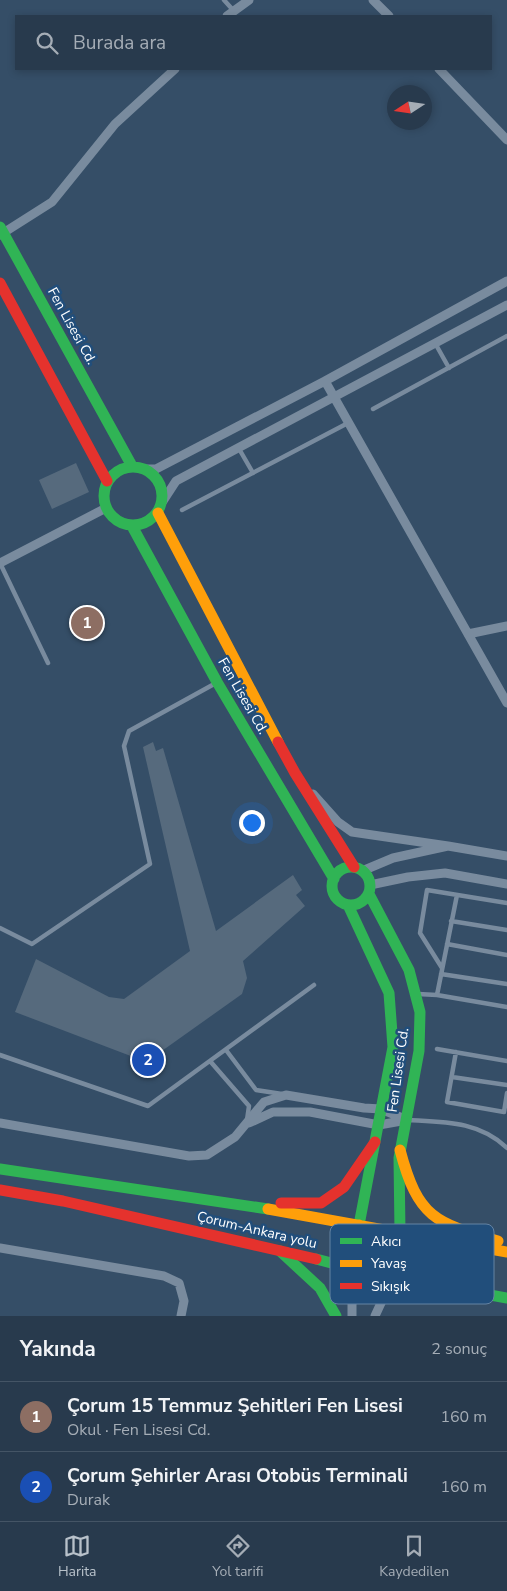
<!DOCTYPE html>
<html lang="tr">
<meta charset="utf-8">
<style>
:root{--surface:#283a4d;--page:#304154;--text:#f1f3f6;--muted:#a5adb6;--line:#445465;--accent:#b8c1ca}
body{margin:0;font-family:"Nunito Sans",sans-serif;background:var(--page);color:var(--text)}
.compass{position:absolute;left:387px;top:85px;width:45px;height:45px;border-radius:50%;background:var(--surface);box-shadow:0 2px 8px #0003;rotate:258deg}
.you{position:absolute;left:251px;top:822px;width:18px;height:18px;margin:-12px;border:4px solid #fff;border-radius:50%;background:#1a73e8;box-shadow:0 0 0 8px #1a73e833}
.badge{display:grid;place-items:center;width:32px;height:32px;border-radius:50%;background:var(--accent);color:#fff;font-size:16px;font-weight:700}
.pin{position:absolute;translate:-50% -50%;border:2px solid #fff;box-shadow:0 1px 5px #0006}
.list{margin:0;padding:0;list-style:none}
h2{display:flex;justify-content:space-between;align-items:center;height:65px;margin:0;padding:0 20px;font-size:21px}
h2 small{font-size:16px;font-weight:400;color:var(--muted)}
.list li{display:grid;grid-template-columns:32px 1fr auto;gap:15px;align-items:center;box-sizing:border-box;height:70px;padding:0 20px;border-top:1px solid var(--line)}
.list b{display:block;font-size:19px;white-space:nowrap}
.list p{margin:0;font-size:16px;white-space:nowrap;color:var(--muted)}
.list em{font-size:16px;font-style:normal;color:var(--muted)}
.icon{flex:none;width:28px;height:28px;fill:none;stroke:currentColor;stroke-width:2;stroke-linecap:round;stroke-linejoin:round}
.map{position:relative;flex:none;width:507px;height:1316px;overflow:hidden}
.search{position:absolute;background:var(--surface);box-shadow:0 2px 8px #0003;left:15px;right:15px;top:15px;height:55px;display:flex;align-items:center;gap:12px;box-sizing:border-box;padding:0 18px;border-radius:0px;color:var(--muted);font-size:19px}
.sheet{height:205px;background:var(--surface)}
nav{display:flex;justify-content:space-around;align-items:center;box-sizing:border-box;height:70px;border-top:1px solid var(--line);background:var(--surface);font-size:14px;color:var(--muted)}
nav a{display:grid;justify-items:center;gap:2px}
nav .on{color:var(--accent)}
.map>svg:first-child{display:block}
</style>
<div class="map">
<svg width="507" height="1316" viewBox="0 0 507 1316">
<rect width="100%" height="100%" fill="#354e67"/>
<path fill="#566a7d" d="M 76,463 L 89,492 L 52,509 L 39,480 Z
M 153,742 L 156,751 L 163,748 L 216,931 L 293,875 L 302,890 L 296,895 L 305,906 L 243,961 L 247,978 L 242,994 L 152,1058 L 136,1058 L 15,1012 L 36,959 L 109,997 L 124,999 L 190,951 L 143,747 Z"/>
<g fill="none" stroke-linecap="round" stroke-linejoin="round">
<path stroke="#798b9e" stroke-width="4.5" d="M 224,0 L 233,10
M 435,343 L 449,368
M 373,409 L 507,336
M 238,447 L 253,473
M 182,510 L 348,423
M 0,563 L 48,663
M 451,921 L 507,930
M 0,928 L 32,944 L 150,864 L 124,746 L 129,731 L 216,683
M 447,944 L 507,955
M 442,968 L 420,933 L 427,890 L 507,903
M 441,974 L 507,984
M 418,994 L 437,995 L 457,895
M 437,995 L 507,1007
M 437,1049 L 507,1061
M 226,1050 L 256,1090 L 282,1094
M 456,1052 L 447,1102 L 504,1112 L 507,1093
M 0,1055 L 148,1106 L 314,985
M 210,1061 L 249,1106 L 247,1120
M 452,1077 L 507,1085
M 408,1120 C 444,1122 479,1121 507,1148"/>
<path stroke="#798b9e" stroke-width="9" d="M 373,0 L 389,16
M 227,16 L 249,0
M 439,69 L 507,140
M 0,235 L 52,202 L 115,124 L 175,69
M 325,381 L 507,703
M 145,469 L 156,469 L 325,381 L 507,281
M 163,501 L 176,481 L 507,305
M 0,563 L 106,508
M 468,634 L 507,626
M 313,794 L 338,822 L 352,832 L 448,846
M 362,871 L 393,858 L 448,846 L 507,856
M 370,885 L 408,877 L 445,873 L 507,884
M 0,1123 L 189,1156 L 207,1155 L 235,1137 L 264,1102 L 286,1095 L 364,1108 L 381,1109 L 407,1120
M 249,1123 L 273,1112 L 310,1112 L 379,1125 L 407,1120
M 0,1248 L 164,1276 L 179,1283 L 184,1301 L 181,1316
M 352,1268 L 352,1316
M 375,1316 L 393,1277"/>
<path stroke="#30b455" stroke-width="11" d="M 0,227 L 132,466
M104 496a29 29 0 1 1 58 0a29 29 0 1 1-58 0Z
M 132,526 L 217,682 L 334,879
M332 886a19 19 0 1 1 38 0a19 19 0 1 1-38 0Z
M 369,894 L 409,970 L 420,1012 L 419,1051 L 399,1158 L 400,1232
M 348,905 L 389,993 L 393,1047 L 359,1225
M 0,1169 L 268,1209
M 280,1251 L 320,1288 L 336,1316
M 316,1259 L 370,1273 L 507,1298
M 393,1277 L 400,1232"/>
<path stroke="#ff9f0a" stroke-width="11" d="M 158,513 L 278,742
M 400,1150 C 418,1218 435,1223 498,1241
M 268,1209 L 507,1252
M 352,1268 L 359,1225"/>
<path stroke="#e5322d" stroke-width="11" d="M 0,283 L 107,481
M 278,742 L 295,773 L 354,867
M 0,1190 L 63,1201 L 316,1259
M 281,1203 L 321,1203 L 344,1187 L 375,1142"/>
</g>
<g text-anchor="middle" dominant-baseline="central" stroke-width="5" stroke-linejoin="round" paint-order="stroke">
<g font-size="14" fill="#fff" stroke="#214e7b">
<text transform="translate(72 326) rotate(61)">Fen Lisesi Cd.</text>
<text transform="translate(243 696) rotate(60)">Fen Lisesi Cd.</text>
<text transform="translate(398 1070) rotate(-82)">Fen Lisesi Cd.</text>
<text transform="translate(257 1230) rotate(13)">Çorum-Ankara yolu</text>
</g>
</g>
<rect x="330" y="1224" width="164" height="80" rx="8" fill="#214e7b" stroke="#6483a3" stroke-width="1"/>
<rect x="340" y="1238" width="22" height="6" fill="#30b455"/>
<rect x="340" y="1260" width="22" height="7" fill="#ff9f0a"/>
<rect x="340" y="1283" width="22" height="6" fill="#e5322d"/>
<g font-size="14" fill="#fff">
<text x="371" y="1246">Akıcı</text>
<text x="371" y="1268">Yavaş</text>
<text x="371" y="1291">Sıkışık</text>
</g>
</svg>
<svg class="compass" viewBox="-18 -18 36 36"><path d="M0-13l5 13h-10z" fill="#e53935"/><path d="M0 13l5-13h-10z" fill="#a5adb6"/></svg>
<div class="you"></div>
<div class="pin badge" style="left:87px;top:623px;background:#8d6e63">1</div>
<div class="pin badge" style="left:148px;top:1060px;background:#1a4fb4">2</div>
<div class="search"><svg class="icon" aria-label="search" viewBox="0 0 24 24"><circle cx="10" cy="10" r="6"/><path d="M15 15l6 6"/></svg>Burada ara</div>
</div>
<section class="sheet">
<h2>Yakında<small>2 sonuç</small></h2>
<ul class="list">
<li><span class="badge" style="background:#8d6e63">1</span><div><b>Çorum 15 Temmuz Şehitleri Fen Lisesi</b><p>Okul · Fen Lisesi Cd.</p></div><em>160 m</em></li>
<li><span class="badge" style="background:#1a4fb4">2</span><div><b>Çorum Şehirler Arası Otobüs Terminali</b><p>Durak</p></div><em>160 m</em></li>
</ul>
</section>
<nav>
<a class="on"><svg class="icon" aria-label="map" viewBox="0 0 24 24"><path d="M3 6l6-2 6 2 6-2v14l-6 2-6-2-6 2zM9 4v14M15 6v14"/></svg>Harita</a>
<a><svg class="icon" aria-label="directions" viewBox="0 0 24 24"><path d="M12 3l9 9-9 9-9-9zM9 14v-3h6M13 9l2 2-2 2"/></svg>Yol tarifi</a>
<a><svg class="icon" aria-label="saved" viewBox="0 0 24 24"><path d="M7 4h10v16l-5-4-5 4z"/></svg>Kaydedilen</a>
</nav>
